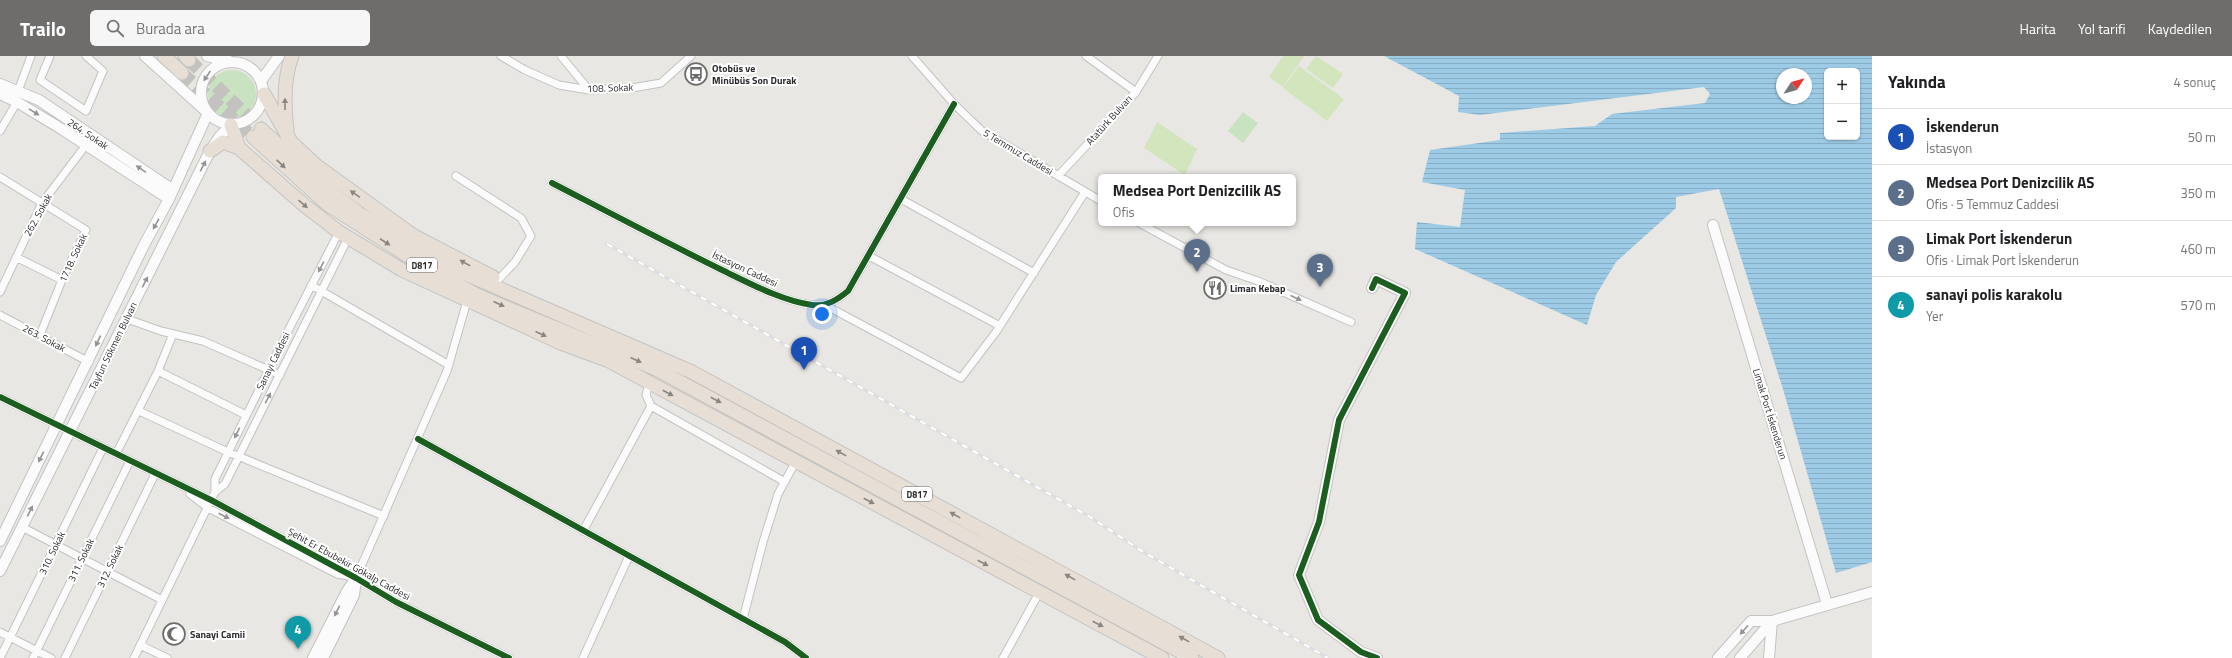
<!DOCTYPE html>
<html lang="tr">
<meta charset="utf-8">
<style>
:root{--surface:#fff;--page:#f6f6f6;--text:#202124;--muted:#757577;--line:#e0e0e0;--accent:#6e6d6c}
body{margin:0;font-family:"Titillium Web",sans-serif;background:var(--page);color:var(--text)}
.controls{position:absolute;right:12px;top:12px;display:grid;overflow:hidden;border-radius:6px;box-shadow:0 1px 3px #0004}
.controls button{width:36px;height:36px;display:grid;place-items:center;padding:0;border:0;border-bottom:1px solid var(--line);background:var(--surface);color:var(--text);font:20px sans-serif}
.compass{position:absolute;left:1776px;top:12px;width:36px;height:36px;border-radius:50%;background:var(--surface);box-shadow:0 1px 3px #0004;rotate:54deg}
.you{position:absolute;left:822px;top:258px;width:14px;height:14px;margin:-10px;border:3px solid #fff;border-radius:50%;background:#1a73e8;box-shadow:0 0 0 6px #1a73e833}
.badge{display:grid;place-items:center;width:26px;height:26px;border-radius:50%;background:var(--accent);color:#fff;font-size:13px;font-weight:700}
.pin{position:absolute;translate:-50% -33px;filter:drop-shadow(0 1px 2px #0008)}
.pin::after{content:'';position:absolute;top:21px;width:14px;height:12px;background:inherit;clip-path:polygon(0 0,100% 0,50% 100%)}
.popup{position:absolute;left:1098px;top:118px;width:198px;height:52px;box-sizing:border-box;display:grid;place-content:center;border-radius:6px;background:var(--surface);filter:drop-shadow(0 1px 3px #0005);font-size:13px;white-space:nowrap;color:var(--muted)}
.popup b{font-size:15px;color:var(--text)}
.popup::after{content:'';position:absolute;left:50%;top:100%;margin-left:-8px;border:8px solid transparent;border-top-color:var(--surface)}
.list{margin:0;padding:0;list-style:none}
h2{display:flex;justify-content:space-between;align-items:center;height:52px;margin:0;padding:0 16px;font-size:17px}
h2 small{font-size:13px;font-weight:400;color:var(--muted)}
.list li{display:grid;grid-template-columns:26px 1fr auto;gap:12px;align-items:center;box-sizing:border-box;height:56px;padding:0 16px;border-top:1px solid var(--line)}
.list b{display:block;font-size:15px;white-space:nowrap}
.list p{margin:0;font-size:13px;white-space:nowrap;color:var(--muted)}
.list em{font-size:13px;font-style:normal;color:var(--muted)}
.icon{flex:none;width:22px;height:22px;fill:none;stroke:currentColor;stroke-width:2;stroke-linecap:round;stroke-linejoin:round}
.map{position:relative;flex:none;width:1872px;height:602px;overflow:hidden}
header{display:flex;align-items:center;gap:24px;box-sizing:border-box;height:56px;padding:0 20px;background:var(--accent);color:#fff}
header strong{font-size:19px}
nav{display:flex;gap:22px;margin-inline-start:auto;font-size:14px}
.search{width:280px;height:36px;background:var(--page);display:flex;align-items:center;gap:10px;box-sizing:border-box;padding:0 14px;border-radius:6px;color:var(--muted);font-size:15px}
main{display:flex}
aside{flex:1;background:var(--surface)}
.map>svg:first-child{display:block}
</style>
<header>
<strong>Trailo</strong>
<div class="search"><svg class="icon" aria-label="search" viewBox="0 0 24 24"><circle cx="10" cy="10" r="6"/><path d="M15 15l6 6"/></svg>Burada ara</div>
<nav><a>Harita</a><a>Yol tarifi</a><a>Kaydedilen</a></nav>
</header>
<main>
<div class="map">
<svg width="1872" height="602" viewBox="0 0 1872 602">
<defs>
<pattern id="water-rules" width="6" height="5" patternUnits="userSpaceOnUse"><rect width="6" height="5" fill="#9dcae4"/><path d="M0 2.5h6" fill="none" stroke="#87aec4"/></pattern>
</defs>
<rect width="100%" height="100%" fill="#e9e7e3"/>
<path fill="#c9e2bf" d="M208 38a24 24 0 1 1 48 0a24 24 0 1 1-48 0Z
M 1243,56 L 1258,67 L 1243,87 L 1228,75 Z"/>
<path fill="#d2e5bd" d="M 1283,0 L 1304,0 L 1283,31 L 1269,21 Z
M 1316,0 L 1343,18 L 1333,32 L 1306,13 Z
M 1299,10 L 1344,43 L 1327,65 L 1283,32 Z
M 1157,66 L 1197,93 L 1185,119 L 1144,92 Z"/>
<path fill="url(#water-rules)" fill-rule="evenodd" d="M 1384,0 L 1872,0 L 1872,506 L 1836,517 L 1783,333 L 1719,133 L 1676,141 L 1676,152 L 1616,206 L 1596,239 L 1587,269 L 1415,193 L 1417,166 L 1460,171 L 1465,134 L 1422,126 L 1430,94 L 1500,84 L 1500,77 L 1595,70 L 1612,58 L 1705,47 L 1710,38 L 1704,31 L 1480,59 L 1458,56 L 1459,40 ZM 1827,15 L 1857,15 L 1857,81 L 1827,81 ZM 1782,18 L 1806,18 L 1806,42 L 1782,42 Z"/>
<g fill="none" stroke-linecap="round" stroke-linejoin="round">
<path stroke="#c3c2be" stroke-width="13" stroke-dasharray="13 6" stroke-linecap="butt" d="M 189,4 L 261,73
M 182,17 L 253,81"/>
<g stroke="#c4c3c2" stroke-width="9">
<path id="street" d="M 50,0 L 40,24 L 86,55 L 103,15 L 86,0
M 501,0 L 525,14 L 559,29 L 589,34 L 632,32 L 661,27 L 691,0
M 561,0 L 589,34
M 912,0 L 954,48 L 982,75 L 1101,145
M 18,35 L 31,0
M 1136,36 L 1158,0
M 0,75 L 17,46
M 456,120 L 521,162 L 531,180 L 515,206 L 498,224
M 1058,120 L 1136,36 L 1086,0
M 0,121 L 86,174 L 62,224 L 40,279
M 552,127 C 608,156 665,186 722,214 C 749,227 782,245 812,249 C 826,251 837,244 848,235 L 954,48
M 901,143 L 1034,217
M 1139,167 L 1226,214 L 1258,225 L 1351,266
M 869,200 L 1000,270
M 16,201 L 62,224
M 311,229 L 449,309
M 0,236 L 42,147 L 86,89
M 825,249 L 961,322 L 996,276 L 1085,136
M 0,259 L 89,306
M 127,263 L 161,275 L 203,285 L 280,319
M 158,315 L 246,359
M 649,327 L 646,339 L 651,350 L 785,426
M 0,341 L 211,444 L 356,522 L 396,546 L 509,602
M 139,355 L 228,396 L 384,460
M 418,383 L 785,586 L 806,602
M 116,398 L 158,315 L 173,278
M 215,436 L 225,428 L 348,182
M 190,438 L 208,452 L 337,518 L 348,520
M 22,471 L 162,544
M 583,475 L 651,350
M 356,522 L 447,315 L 467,245
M 743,563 L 763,486 L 778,438 L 796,405
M 0,576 L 51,602
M 140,589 L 167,602
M 0,602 L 103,392
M 33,602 L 130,405
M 65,602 L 155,418
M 134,602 L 211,444 L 215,436 L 215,423 L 290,271 L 339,176
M 583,602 L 629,500
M 1003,602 L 1039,537"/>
</g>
<g stroke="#c4c3c2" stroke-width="12">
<path id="secondary" d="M 207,0 L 229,5
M201 37a31 31 0 1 1 62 0a31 31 0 1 1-62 0Z
M 261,25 L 279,0
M 0,28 L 39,44 L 173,134
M 0,38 L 17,46 L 60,72 L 169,143
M 1713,169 L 1827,548
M 1372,232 L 1376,223 L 1405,237 L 1339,364 L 1319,466 L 1299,519 L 1318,564 L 1361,596 L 1377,602
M 0,485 L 144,189 L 169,143 L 208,57 L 145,0
M 0,515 L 210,95 L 220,80 L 231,69
M 313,602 L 347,535 L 356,522
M 323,602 L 354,539 L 356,523
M 1718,602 L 1751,565 L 1772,565 L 1740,602
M 1769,602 L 1772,565 L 1872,536"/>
</g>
<g stroke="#c5c4c2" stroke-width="15">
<path id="highway" d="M 164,0 L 182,17
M 185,0 L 189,4
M 264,38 L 291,86 L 317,110 L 414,180 L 493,221
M 231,69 L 239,92 L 304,149 L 339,176 L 402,214 L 563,288 L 609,305 L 1162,602
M 261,73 L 328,134 L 360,158 L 436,205 L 692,316 L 1218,602
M 287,75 C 284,50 283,23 292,0
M 253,81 L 327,148 L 430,214 L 477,239 L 514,255 L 656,313 L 1192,602
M 210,95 L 223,86 L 239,92"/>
</g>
<use href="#street" stroke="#fcfbfb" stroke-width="7"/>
<use href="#secondary" stroke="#fcfbfb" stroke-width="10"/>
<use href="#highway" stroke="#e7dfd6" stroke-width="13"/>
<g stroke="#dedee0" stroke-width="3.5">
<path id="rail" d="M 607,188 L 1090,461 L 1145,497 L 1328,602"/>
</g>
<use href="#rail" stroke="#fff" stroke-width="2" stroke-dasharray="6" stroke-linecap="butt"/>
<g stroke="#fff" stroke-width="8">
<path id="cycleway" d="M 552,127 C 608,156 665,186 722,214 C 749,227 782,245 812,249 C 826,251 837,244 848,235 L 954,48
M 1372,232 L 1376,223 L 1405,237 L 1339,364 L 1319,466 L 1299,519 L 1318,564 L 1361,596 L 1377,602
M 0,341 L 211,444 L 356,522 L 396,546 L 509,602
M 418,383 L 785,586 L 806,602"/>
</g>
<use href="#cycleway" stroke="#1b5e20" stroke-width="6"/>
</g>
<defs><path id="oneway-solid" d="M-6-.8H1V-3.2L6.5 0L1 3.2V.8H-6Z"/></defs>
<g fill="#949494">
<use href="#oneway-solid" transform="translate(207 20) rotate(124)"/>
<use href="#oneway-solid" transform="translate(34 56) rotate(32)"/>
<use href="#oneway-solid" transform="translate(203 110) rotate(-63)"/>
<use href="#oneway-solid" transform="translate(141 113) rotate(-146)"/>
<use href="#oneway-solid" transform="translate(156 168) rotate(119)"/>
<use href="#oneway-solid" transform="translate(321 211) rotate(118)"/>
<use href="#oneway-solid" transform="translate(145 226) rotate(-63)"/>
<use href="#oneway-solid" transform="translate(1296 242) rotate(24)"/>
<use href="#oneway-solid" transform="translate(98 285) rotate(115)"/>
<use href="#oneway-solid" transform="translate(268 342) rotate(-63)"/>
<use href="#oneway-solid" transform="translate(237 377) rotate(116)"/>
<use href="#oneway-solid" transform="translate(41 401) rotate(116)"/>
<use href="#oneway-solid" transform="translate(30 455) rotate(-64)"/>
<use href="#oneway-solid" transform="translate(224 460) rotate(27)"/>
<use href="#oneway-solid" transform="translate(337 555) rotate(116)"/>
<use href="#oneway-solid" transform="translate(1744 574) rotate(132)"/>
</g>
<g fill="#8a8681">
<use href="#oneway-solid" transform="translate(285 48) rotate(-90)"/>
<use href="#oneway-solid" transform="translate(281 108) rotate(43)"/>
<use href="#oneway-solid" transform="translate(355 138) rotate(-145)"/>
<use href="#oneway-solid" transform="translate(303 148) rotate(40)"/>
<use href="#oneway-solid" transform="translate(385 186) rotate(33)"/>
<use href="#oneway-solid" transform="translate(465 207) rotate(-151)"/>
<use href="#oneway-solid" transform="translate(499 248) rotate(25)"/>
<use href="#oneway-solid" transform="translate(541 278) rotate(24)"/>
<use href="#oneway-solid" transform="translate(636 304) rotate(24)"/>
<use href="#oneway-solid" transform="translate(668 337) rotate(28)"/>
<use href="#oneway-solid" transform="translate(716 344) rotate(28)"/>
<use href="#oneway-solid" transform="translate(841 397) rotate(-151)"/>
<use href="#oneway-solid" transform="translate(869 445) rotate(28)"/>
<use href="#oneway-solid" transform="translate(955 459) rotate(-151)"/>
<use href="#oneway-solid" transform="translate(983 507) rotate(28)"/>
<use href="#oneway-solid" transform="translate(1070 521) rotate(-151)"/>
<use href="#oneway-solid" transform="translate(1098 568) rotate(27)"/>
<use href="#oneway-solid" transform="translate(1184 583) rotate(-151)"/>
</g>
<defs>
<g id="bus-ring" transform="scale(1.15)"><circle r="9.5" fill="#fff" stroke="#6e6d6c" stroke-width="1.5"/><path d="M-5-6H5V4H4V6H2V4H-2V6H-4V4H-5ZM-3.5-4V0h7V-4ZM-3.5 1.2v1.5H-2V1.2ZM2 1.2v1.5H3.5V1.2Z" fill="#6e6d6c"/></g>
<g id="restaurant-ring" transform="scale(1.15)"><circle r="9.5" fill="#fff" stroke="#6e6d6c" stroke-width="1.5"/><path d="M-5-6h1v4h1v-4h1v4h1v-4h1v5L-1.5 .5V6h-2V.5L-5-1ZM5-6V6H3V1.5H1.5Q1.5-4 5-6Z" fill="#6e6d6c"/></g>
<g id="mosque-ring" transform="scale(1.15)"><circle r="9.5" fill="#fff" stroke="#6e6d6c" stroke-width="1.5"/><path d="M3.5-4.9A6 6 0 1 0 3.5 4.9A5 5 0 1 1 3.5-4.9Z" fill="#6e6d6c"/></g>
</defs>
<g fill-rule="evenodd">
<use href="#bus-ring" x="696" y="18"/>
<use href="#restaurant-ring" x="1215" y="232"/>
<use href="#mosque-ring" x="174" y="578"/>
</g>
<g text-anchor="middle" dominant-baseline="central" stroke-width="4" stroke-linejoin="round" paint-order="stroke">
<g fill="#fff" stroke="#6b6b6b" stroke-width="1">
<rect x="407" y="202" width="30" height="14" rx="3"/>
<rect x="902" y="431" width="30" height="14" rx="3"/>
</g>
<g font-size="9" font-weight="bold" fill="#2c2c2c">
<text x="422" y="209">D817</text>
<text x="917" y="438">D817</text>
</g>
<g font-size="10" font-weight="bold" fill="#2c2c2c" stroke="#fff" text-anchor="start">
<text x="712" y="12">Otobüs ve<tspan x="712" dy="12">Minübüs Son Durak</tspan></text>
<text x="1230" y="232">Liman Kebap</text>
<text x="190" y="578">Sanayi Camii</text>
</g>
<g font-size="10" fill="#2c2c2c" stroke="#fff">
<text transform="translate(610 32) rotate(-2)">108. Sokak</text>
<text transform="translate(1109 64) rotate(-48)">Atatürk Bulvarı</text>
<text transform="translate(88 78) rotate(34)">264. Sokak</text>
<text transform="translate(1018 96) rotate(31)">5 Temmuz Caddesi</text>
<text transform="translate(38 159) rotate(-61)">262. Sokak</text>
<text transform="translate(73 202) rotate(-65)">1718. Sokak</text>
<text transform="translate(745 213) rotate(25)">İstasyon Caddesi</text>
<text transform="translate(44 282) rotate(28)">263. Sokak</text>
<text transform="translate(113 290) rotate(-64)">Tayfun Sökmen Bulvarı</text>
<text transform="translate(273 305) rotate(-64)">Sanayi Caddesi</text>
<text transform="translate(1770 358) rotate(73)">Limak Port İskenderun</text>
<text transform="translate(52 497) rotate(-64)">310. Sokak</text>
<text transform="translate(81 504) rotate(-64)">311. Sokak</text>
<text transform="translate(349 508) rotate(29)">Şehit Er Ebubekir Gökalp Caddesi</text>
<text transform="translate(110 510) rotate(-64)">312. Sokak</text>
</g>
</g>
</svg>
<div class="controls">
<button>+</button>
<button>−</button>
</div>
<svg class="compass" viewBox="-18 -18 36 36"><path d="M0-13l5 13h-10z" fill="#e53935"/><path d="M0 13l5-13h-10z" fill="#757577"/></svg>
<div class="you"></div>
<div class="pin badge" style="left:804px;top:314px;background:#1a4fb4">1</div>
<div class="pin badge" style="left:1197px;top:216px;background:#5c6f8a">2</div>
<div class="popup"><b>Medsea Port Denizcilik AS</b>Ofis</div>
<div class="pin badge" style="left:1320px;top:231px;background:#5c6f8a">3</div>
<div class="pin badge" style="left:298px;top:593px;background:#0f9aa8">4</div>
</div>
<aside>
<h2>Yakında<small>4 sonuç</small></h2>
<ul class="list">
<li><span class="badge" style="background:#1a4fb4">1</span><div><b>İskenderun</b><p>İstasyon</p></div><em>50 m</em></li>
<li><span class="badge" style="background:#5c6f8a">2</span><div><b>Medsea Port Denizcilik AS</b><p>Ofis · 5 Temmuz Caddesi</p></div><em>350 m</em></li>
<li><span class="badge" style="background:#5c6f8a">3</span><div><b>Limak Port İskenderun</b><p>Ofis · Limak Port İskenderun</p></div><em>460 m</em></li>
<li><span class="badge" style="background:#0f9aa8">4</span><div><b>sanayi polis karakolu</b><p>Yer</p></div><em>570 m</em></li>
</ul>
</aside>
</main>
